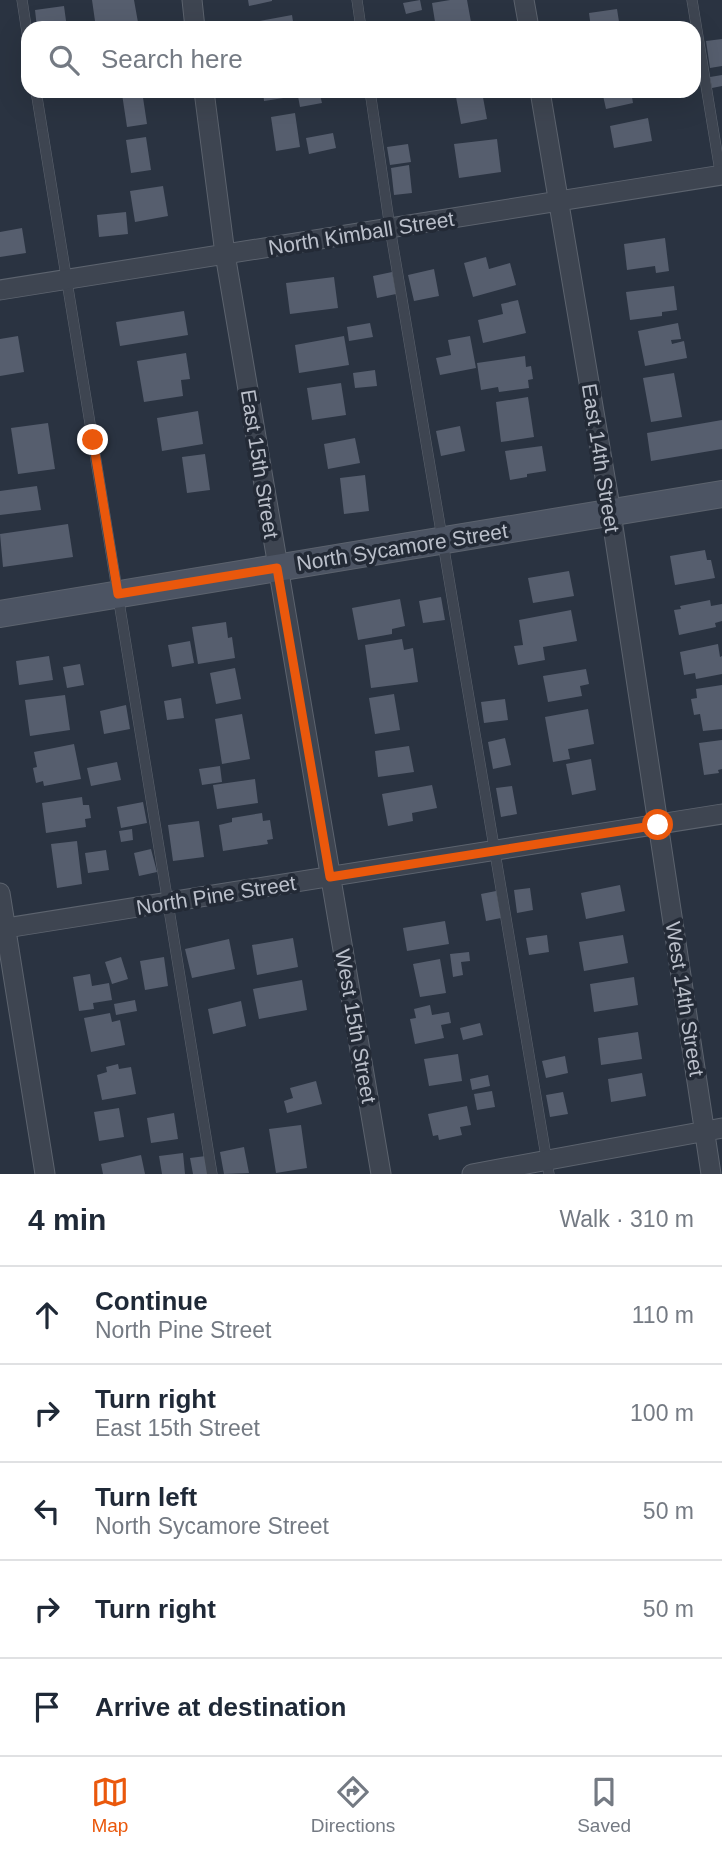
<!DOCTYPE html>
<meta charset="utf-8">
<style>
:root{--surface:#fff;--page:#f2f2f3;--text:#1f2937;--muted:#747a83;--line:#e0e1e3;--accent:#ea580c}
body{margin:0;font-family:Helvetica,sans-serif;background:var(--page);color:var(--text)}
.stop{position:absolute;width:21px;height:21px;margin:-16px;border:5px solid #ea580c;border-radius:50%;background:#fff}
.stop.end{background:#ea580c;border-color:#fff;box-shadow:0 2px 7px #0008}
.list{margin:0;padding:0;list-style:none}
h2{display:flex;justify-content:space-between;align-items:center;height:91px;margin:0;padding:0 28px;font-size:30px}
h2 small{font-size:23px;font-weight:400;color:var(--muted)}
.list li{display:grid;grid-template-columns:46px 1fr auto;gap:21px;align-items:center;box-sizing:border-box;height:98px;padding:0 28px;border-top:2px solid var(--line)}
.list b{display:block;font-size:26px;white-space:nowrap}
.list p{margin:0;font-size:23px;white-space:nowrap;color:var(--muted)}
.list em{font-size:23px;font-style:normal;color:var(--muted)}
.icon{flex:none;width:38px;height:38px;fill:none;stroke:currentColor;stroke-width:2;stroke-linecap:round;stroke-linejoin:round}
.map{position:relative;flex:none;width:722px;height:1174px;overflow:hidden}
.search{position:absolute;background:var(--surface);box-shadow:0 7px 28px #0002;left:21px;right:21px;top:21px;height:77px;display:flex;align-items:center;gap:18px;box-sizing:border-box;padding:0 24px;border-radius:21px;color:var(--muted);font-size:26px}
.sheet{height:581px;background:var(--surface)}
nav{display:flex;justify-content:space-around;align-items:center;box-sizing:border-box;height:98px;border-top:2px solid var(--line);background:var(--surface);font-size:19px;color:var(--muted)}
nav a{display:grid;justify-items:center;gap:4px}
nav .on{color:var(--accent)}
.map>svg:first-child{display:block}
</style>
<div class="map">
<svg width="722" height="1174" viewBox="0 0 722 1174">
<rect width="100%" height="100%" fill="#2a3341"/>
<path fill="#565e6e" d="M 92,0 L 134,0 L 139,28 L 96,28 Z
M 248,0 L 272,0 L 272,1 L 249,6 Z
M 420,0 L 422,10 L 406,14 L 403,3 Z
M 450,0 L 467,0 L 471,22 L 436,28 L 432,3 Z
M 64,6 L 67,28 L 37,28 L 35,10 Z
M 617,9 L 620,28 L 591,28 L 589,13 Z
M 292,15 L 294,28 L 255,28 L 254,22 Z
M 722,39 L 722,66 L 710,68 L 706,41 Z
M 722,75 L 722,86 L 712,88 L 710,77 Z
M 142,91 L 147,124 L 127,127 L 122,94 Z
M 263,91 L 289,91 L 290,97 L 264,101 Z
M 297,91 L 319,91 L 322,103 L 300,107 Z
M 602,91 L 631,91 L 633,103 L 606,109 Z
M 482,92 L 487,119 L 461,124 L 456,97 Z
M 295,113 L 300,147 L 276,151 L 271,117 Z
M 648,118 L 652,141 L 614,148 L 610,126 Z
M 333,133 L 336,148 L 309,154 L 306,138 Z
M 146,137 L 151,170 L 131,173 L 126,140 Z
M 497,139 L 501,172 L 459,178 L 454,144 Z
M 408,144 L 411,162 L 390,165 L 387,147 Z
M 409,165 L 412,193 L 394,195 L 391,168 Z
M 163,186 L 168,216 L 135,222 L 130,191 Z
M 126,212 L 128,234 L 99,237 L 97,215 Z
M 22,228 L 26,253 L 0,257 L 0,232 Z
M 665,238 L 669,271 L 656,273 L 655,266 L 627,270 L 624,244 Z
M 486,257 L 489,269 L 510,263 L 516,285 L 473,297 L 464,263 Z
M 434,269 L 439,296 L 414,301 L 408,275 Z
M 392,272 L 396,294 L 377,298 L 373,276 Z
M 334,277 L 338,308 L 290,314 L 286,283 Z
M 674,286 L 677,310 L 662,312 L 662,316 L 630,320 L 626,292 Z
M 518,300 L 526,333 L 483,343 L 478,320 L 503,314 L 501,304 Z
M 184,311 L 188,335 L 120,346 L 116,322 Z
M 370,323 L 373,337 L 349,341 L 347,327 Z
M 678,323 L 681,339 L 671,340 L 672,344 L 684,341 L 687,358 L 645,366 L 638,331 Z
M 18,336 L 24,372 L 0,376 L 0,339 Z
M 344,336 L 349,365 L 299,373 L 295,345 Z
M 470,336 L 476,368 L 440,375 L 436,358 L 451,355 L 448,340 Z
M 186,353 L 190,379 L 181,380 L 183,396 L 144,402 L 137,361 Z
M 525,356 L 526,367 L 531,366 L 533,379 L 528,380 L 529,388 L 499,392 L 498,387 L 481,390 L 477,363 Z
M 375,370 L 377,386 L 355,388 L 353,373 Z
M 674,373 L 682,417 L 651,422 L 643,378 Z
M 341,383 L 346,415 L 312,420 L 307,388 Z
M 528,397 L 534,437 L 501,442 L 496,402 Z
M 198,411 L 203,444 L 162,451 L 157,418 Z
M 722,420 L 722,449 L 651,461 L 647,433 Z
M 48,423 L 55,469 L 18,474 L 11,428 Z
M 460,426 L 465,451 L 441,456 L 436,431 Z
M 355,438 L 360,463 L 328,469 L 324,444 Z
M 542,446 L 546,471 L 527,474 L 527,477 L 510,480 L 505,451 Z
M 205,454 L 210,490 L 187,493 L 182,457 Z
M 365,475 L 369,511 L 344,514 L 340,478 Z
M 37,486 L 41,510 L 0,515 L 0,491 Z
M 68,524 L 73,557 L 3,567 L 0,534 Z
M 705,550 L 707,560 L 711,560 L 715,578 L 675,585 L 670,556 Z
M 569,571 L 574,596 L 533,603 L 528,578 Z
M 441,597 L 445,620 L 423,623 L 419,601 Z
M 400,599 L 405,626 L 392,629 L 392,634 L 358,640 L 352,608 Z
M 710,600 L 711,606 L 722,604 L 722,621 L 715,623 L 716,627 L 679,635 L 674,610 L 681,609 L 680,606 Z
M 571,610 L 577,641 L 543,647 L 545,660 L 518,665 L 514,646 L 523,645 L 519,620 Z
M 226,622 L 228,638 L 232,637 L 235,658 L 198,664 L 192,627 Z
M 402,639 L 404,650 L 413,648 L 418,682 L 371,688 L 365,645 Z
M 190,641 L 194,663 L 172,667 L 168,645 Z
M 718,644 L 720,657 L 722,656 L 722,674 L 696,679 L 695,673 L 684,675 L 680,652 Z
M 49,656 L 53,680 L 19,685 L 16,661 Z
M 80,664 L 84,685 L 67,688 L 63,667 Z
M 235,668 L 241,699 L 216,704 L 210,673 Z
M 586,669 L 589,684 L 580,686 L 582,696 L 548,702 L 543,676 Z
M 722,685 L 722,729 L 703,731 L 700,714 L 694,715 L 691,699 L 697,698 L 696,689 Z
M 394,694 L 400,730 L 375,734 L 369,698 Z
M 65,695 L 70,730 L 30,736 L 25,700 Z
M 181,698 L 184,718 L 167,720 L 164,701 Z
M 505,699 L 508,720 L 484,723 L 481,702 Z
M 126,705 L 130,729 L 104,734 L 100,711 Z
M 588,709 L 594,744 L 568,749 L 570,759 L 553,762 L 545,717 Z
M 242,714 L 250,759 L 222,764 L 215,719 Z
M 505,738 L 511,765 L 493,769 L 488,742 Z
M 722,740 L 722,769 L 718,770 L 719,773 L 704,775 L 699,743 Z
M 74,744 L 81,779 L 44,786 L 43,781 L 36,783 L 33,768 L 37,767 L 34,752 Z
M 409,746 L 414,772 L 378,777 L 375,751 Z
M 591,759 L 596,790 L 572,795 L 566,764 Z
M 117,762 L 121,780 L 91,786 L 87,768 Z
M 220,766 L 222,782 L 202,785 L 199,769 Z
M 255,779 L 258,803 L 217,809 L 213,785 Z
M 432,785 L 437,808 L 412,813 L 413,821 L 388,826 L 382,794 Z
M 512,786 L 517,814 L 501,817 L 496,788 Z
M 82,797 L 83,805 L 89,805 L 91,818 L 85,819 L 86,827 L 46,833 L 42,803 Z
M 143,802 L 147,823 L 121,828 L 117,807 Z
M 262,813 L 263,821 L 270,820 L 273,839 L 267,840 L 268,844 L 223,851 L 219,825 L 232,822 L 232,818 Z
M 199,821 L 204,857 L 173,861 L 168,825 Z
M 132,829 L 133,840 L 121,842 L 119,831 Z
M 77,841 L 82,884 L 57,888 L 51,844 Z
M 151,849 L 157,872 L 139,876 L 134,853 Z
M 106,850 L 109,870 L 88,873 L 85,853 Z
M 620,885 L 625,911 L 586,919 L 581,893 Z
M 530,888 L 533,910 L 517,913 L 514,890 Z
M 496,891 L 501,918 L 486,921 L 481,894 Z
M 445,921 L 449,944 L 407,951 L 403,928 Z
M 547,935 L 549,952 L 529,955 L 526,938 Z
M 623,935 L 628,963 L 584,971 L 579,942 Z
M 293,938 L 298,967 L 257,975 L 252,945 Z
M 229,939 L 235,969 L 192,978 L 185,949 Z
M 469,952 L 470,961 L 461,962 L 463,975 L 453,977 L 450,954 Z
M 121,957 L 128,979 L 112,984 L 105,962 Z
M 164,957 L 168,986 L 145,990 L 140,961 Z
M 440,959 L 446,993 L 420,997 L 413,964 Z
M 90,974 L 92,986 L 109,983 L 112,1000 L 93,1003 L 94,1009 L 79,1011 L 73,977 Z
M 634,977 L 638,1005 L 594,1012 L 590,984 Z
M 302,980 L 307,1010 L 259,1019 L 253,989 Z
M 135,1000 L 137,1011 L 116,1015 L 114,1004 Z
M 241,1001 L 246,1026 L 213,1034 L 208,1009 Z
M 430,1005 L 432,1015 L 449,1012 L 451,1023 L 441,1025 L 444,1038 L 415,1044 L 410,1019 L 416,1018 L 414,1009 Z
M 110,1013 L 112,1022 L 120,1020 L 125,1045 L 91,1052 L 84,1018 Z
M 480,1023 L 483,1035 L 463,1040 L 460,1028 Z
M 638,1032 L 642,1059 L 601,1065 L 598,1038 Z
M 458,1054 L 462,1081 L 429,1086 L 424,1059 Z
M 565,1056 L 568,1073 L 546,1078 L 542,1061 Z
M 118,1064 L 119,1069 L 131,1067 L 136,1094 L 102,1100 L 97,1075 L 107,1072 L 106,1067 Z
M 642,1073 L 646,1096 L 611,1102 L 608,1079 Z
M 488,1075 L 490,1086 L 472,1090 L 470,1079 Z
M 316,1081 L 322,1104 L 287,1113 L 284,1101 L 293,1098 L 290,1088 Z
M 492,1091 L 495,1107 L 477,1110 L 474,1094 Z
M 563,1092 L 568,1114 L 550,1117 L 546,1095 Z
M 467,1106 L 471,1125 L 460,1127 L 462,1135 L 439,1140 L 438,1135 L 433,1136 L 428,1114 Z
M 119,1108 L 124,1137 L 99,1141 L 94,1112 Z
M 174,1113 L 178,1139 L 151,1143 L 147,1118 Z
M 301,1125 L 307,1168 L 276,1173 L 269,1129 Z
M 244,1147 L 249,1173 L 224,1174 L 220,1152 Z
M 183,1153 L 185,1174 L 162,1174 L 159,1156 Z
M 141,1155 L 145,1174 L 103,1174 L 101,1164 Z
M 206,1156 L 209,1174 L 193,1174 L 190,1158 Z"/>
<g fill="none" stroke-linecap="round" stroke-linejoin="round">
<g stroke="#5c636e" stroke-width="11">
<path id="lane" d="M 22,0 L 28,39
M 357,0 L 361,28
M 692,0 L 721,177
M 36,91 L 212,1174
M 370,91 L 390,228 L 549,1174"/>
</g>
<g stroke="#5c636e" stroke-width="21">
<path id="street" d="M 192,0 L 195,28
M 524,0 L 529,28
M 204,91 L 225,254 L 381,1174
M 540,91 L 611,513 L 711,1174
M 0,290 L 722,175
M 0,893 L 45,1174
M 0,929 L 722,814
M 472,1174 L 722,1128"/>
</g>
<g stroke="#5c636e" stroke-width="28">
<path id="secondary" d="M 0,614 L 722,494"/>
</g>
<use href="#lane" stroke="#3e4551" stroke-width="10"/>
<use href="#street" stroke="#3e4551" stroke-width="19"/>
<use href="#secondary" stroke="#4c5463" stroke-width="26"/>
</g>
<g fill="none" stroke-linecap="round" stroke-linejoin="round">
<path stroke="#ea580c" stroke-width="9" d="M 93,440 L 118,594 L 277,568 L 330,877 L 658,825"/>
</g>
<g text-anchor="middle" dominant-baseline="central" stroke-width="7" stroke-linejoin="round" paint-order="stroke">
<g font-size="21" fill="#bbc0cb" stroke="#232a36">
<text transform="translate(361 233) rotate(-9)">North Kimball Street</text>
<text transform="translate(601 458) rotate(81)">East 14th Street</text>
<text transform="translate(260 464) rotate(81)">East 15th Street</text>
<text transform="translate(402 547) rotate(-9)">North Sycamore Street</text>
<text transform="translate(216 895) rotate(-9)">North Pine Street</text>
<text transform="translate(685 999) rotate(81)">West 14th Street</text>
<text transform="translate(356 1026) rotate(80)">West 15th Street</text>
</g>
</g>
</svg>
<div class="stop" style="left:658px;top:825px"></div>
<div class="stop end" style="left:93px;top:440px"></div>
<div class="search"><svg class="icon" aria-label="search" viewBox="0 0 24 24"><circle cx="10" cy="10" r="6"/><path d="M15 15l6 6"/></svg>Search here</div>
</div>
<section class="sheet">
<h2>4 min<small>Walk · 310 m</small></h2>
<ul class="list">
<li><svg class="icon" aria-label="ahead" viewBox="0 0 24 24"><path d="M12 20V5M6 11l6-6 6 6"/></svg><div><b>Continue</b><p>North Pine Street</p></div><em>110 m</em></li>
<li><svg class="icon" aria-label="right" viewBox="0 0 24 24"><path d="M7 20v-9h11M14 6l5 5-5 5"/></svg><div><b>Turn right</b><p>East 15th Street</p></div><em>100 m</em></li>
<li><svg class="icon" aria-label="left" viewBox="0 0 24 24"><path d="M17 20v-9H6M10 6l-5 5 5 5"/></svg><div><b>Turn left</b><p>North Sycamore Street</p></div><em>50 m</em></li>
<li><svg class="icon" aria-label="right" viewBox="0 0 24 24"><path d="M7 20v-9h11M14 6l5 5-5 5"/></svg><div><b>Turn right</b></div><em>50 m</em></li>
<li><svg class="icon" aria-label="arrive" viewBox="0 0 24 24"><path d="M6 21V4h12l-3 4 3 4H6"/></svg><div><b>Arrive at destination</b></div></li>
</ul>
</section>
<nav>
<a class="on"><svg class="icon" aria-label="map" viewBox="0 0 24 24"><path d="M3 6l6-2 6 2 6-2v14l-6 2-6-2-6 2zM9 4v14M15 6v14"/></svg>Map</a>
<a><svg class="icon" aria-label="directions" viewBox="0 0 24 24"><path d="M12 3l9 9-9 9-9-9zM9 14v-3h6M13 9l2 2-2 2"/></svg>Directions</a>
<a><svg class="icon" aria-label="saved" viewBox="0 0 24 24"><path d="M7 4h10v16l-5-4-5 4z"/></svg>Saved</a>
</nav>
